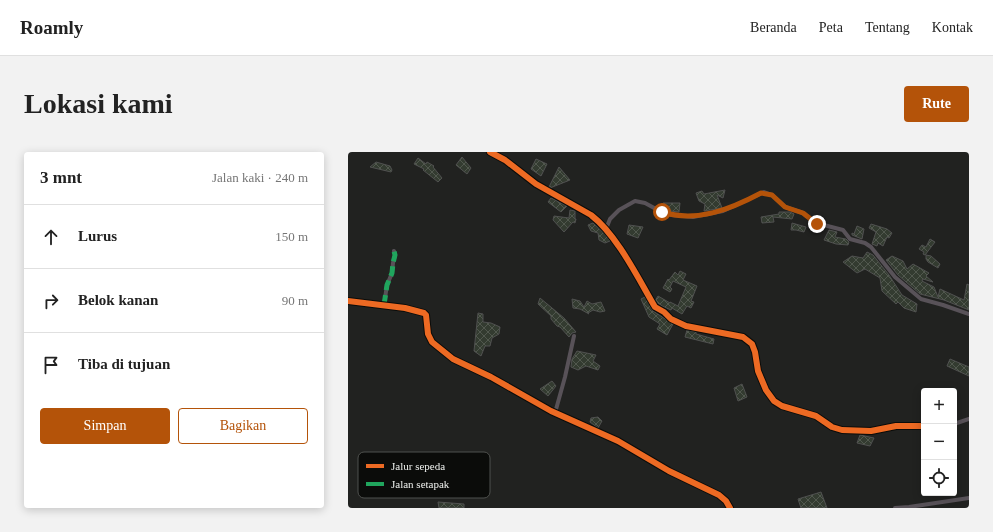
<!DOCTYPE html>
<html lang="id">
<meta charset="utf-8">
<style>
:root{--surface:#fff;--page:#f2f2f2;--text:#222;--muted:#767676;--line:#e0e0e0;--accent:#b45309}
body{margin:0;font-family:"Times New Roman",serif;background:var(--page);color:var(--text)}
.controls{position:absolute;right:12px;bottom:12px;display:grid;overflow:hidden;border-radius:4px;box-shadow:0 2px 10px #0003}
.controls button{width:36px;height:36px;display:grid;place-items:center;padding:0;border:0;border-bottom:1px solid var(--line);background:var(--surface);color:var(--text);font:20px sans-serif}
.stop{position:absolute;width:12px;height:12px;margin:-9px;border:3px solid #b45309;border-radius:50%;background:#fff}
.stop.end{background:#b45309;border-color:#fff;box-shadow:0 1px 4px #0008}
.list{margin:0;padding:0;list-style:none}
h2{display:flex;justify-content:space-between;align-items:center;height:52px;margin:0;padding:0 16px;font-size:17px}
h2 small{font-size:13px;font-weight:400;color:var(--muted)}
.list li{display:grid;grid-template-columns:26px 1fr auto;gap:12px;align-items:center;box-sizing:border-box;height:64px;padding:0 16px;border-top:1px solid var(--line)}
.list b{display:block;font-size:15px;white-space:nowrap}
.list em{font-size:13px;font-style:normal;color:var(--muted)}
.actions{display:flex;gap:8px;padding:12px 16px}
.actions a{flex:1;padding:9px 0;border:1px solid var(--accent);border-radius:4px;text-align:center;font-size:14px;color:var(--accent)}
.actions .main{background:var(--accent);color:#fff}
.icon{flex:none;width:22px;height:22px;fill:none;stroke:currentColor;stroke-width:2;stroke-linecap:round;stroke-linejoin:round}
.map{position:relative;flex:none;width:621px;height:356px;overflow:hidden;border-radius:4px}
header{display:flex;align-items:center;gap:24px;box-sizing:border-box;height:56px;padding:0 20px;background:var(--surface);border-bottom:1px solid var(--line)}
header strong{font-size:19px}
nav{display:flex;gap:22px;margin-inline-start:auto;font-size:14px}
.intro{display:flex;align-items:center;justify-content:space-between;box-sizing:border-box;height:96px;padding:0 24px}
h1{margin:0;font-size:28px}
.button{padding:10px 18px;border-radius:4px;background:var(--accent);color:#fff;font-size:14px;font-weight:700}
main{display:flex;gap:24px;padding:0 24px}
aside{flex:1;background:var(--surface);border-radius:4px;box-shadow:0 2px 10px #0003}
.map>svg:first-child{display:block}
</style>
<header>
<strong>Roamly</strong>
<nav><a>Beranda</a><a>Peta</a><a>Tentang</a><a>Kontak</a></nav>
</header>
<div class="intro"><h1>Lokasi kami</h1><a class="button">Rute</a></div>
<main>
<aside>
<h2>3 mnt<small>Jalan kaki · 240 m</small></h2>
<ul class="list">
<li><svg class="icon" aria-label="ahead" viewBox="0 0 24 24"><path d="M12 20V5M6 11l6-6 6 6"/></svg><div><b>Lurus</b></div><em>150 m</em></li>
<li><svg class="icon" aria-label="right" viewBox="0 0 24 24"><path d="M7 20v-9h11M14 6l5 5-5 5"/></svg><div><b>Belok kanan</b></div><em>90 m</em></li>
<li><svg class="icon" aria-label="arrive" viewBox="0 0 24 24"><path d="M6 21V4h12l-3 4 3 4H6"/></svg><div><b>Tiba di tujuan</b></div></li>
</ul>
<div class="actions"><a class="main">Simpan</a><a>Bagikan</a></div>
</aside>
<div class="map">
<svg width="621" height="356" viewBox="0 0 621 356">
<defs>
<pattern id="building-cross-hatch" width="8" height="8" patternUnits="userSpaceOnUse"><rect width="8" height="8" fill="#333b30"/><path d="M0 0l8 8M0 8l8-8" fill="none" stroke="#51584e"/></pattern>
</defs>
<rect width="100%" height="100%" fill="#212220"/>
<path fill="url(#building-cross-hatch)" stroke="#505150" d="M 114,5 L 123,16 L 119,22 L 108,13 Z
M 70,6 L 78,12 L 79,10 L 86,14 L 85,15 L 94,26 L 90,30 L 75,18 L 76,17 L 66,12 Z
M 188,7 L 199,12 L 193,24 L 183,17 Z
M 28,10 L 42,14 L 44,18 L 43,20 L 22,15 Z
M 211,15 L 222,28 L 202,36 L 201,35 Z
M 377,38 L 375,46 L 369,43 L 374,56 L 356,59 L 357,52 L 351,49 L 348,41 L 354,39 L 356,42 Z
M 203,46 L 219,54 L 213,60 L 200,50 Z
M 315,51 L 332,51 L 331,60 L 322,59 L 314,55 Z
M 222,58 L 227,59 L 227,67 L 228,67 L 227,71 L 225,70 L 216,80 L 205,68 L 206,64 L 221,66 Z
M 431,60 L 442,60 L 446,62 L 444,67 L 425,65 L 426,70 L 414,71 L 413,65 L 431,62 Z
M 245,71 L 257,82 L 262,89 L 257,91 L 251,88 L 250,81 L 243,79 L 240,73 Z
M 444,71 L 458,75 L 456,80 L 448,78 L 443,78 Z
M 523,72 L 539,77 L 544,81 L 541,86 L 539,85 L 535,94 L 530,91 L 529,94 L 524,92 L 528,80 L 521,76 Z
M 281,73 L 295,75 L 290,86 L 279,82 Z
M 509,74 L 516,77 L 514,87 L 504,83 L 504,81 L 506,82 Z
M 481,78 L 489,80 L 487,85 L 498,87 L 501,90 L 500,93 L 488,92 L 476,88 Z
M 582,87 L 587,90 L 577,103 L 575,102 L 576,100 L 571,97 L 574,93 L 578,95 Z
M 519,100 L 525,103 L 541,123 L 554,143 L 569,152 L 568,160 L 556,156 L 550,150 L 548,152 L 534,139 L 532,126 L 517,117 L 509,121 L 495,110 L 504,104 L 515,106 Z
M 578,103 L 583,104 L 592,112 L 590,116 L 580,110 L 578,107 Z
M 544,104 L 555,109 L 559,117 L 565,112 L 581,121 L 578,124 L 585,130 L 575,127 L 574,129 L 586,135 L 590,145 L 592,137 L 616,148 L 619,132 L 621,133 L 621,158 L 596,148 L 572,142 L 550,123 L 538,108 Z
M 332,119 L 338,122 L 335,128 L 349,134 L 343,149 L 346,150 L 343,156 L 339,154 L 334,162 L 324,156 L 323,158 L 314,154 L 307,149 L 310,144 L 322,151 L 322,150 L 330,154 L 338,135 L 325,129 L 322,135 L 324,137 L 322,140 L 315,136 L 320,127 L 321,128 L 327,120 L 330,123 Z
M 297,145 L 305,159 L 325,172 L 319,183 L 309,177 L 312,172 L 301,165 L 293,147 Z
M 192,146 L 216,166 L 228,180 L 224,181 L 221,185 L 212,175 L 209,174 L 203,167 L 203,164 L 190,152 Z
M 224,147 L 232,149 L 236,155 L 239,149 L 244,152 L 253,150 L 257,159 L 252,160 L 245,158 L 240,161 L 241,162 L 232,157 L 225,156 Z
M 130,161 L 135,162 L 135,170 L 143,171 L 152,175 L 151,182 L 144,186 L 142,194 L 137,194 L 133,204 L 126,199 Z
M 339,178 L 348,180 L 348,182 L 366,187 L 365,192 L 337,185 Z
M 229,199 L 248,203 L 245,209 L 252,214 L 250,218 L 238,214 L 230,218 L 223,215 L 224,207 Z
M 602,207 L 621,215 L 621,224 L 599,214 Z
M 204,229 L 208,234 L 200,244 L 192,237 Z
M 394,232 L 399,245 L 390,249 L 386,236 Z
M 250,265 L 254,269 L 250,276 L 242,270 L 243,266 Z
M 512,283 L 526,286 L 522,294 L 509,291 Z
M 473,340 L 479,356 L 453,356 L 450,347 Z
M 90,350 L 116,352 L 116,356 L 91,356 Z"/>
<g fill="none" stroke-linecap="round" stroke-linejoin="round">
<path stroke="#585258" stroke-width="4" d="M 142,0 L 157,8 L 188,32 L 243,63 C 269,83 290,126 307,155 L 316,160 L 323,167 L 338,174 L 395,185 L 404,192 L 407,200 L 410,219 L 418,238 L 426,249 L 434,254 L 468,264 L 484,275 L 494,278 L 523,279 L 548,274 L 576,274
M 258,77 L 262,67 L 271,58 L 287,49 L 297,51 L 308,57 L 323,63 L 345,65 L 375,59 L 416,40 L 424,43 L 437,55 L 455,61 L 468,71 L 495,78 L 502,87 L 517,91 L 523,95 L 547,125 L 573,147 L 595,153 L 621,162
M 0,149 L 57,156 L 76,161 L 78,163 L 80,182 L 84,190 L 105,207 L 143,225 L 203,259 L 270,289 L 321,319 L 371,343 L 378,349 L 382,356
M 36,153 L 39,133 L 44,121 L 45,111 L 47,103 L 46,99
M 207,261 L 217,225 L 226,184
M 606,272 L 621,267
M 547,356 L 561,355 L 621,346"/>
<path stroke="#20a55d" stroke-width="5" stroke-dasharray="10 5" stroke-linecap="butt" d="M 36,153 L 39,133 L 44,121 L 45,111 L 47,103 L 46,99"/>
<g stroke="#0b0c0a" stroke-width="8">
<path id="cycleway" d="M 142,0 L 157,8 L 188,32 L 243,63 C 269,83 290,126 307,155 L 316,160 L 323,167 L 338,174 L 395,185 L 404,192 L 407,200 L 410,219 L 418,238 L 426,249 L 434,254 L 468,264 L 484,275 L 494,278 L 523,279 L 548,274 L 576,274
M 0,149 L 57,156 L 76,161 L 78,163 L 80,182 L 84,190 L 105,207 L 143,225 L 203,259 L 270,289 L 321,319 L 371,343 L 378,349 L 382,356"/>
</g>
<use href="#cycleway" stroke="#ed6a23" stroke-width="6"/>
</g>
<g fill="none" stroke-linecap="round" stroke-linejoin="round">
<path stroke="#b45309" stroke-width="5" d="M 314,60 C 349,71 383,57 413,41 L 424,43 L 437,55 L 455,61 L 469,72"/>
</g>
<rect x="10" y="300" width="132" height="46" rx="6" fill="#0b0c0a" stroke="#4f514e" stroke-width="1"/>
<rect x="18" y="312" width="18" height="4" fill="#ed6a23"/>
<rect x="18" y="330" width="18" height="4" fill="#20a55d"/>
<g font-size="11" fill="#eff1ee">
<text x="43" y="318">Jalur sepeda</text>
<text x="43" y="336">Jalan setapak</text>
</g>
</svg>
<div class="controls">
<button>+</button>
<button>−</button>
<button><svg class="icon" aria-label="locate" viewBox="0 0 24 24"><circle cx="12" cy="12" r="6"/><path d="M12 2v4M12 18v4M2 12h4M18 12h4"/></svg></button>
</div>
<div class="stop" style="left:314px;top:60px"></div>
<div class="stop end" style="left:469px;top:72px"></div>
</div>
</main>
